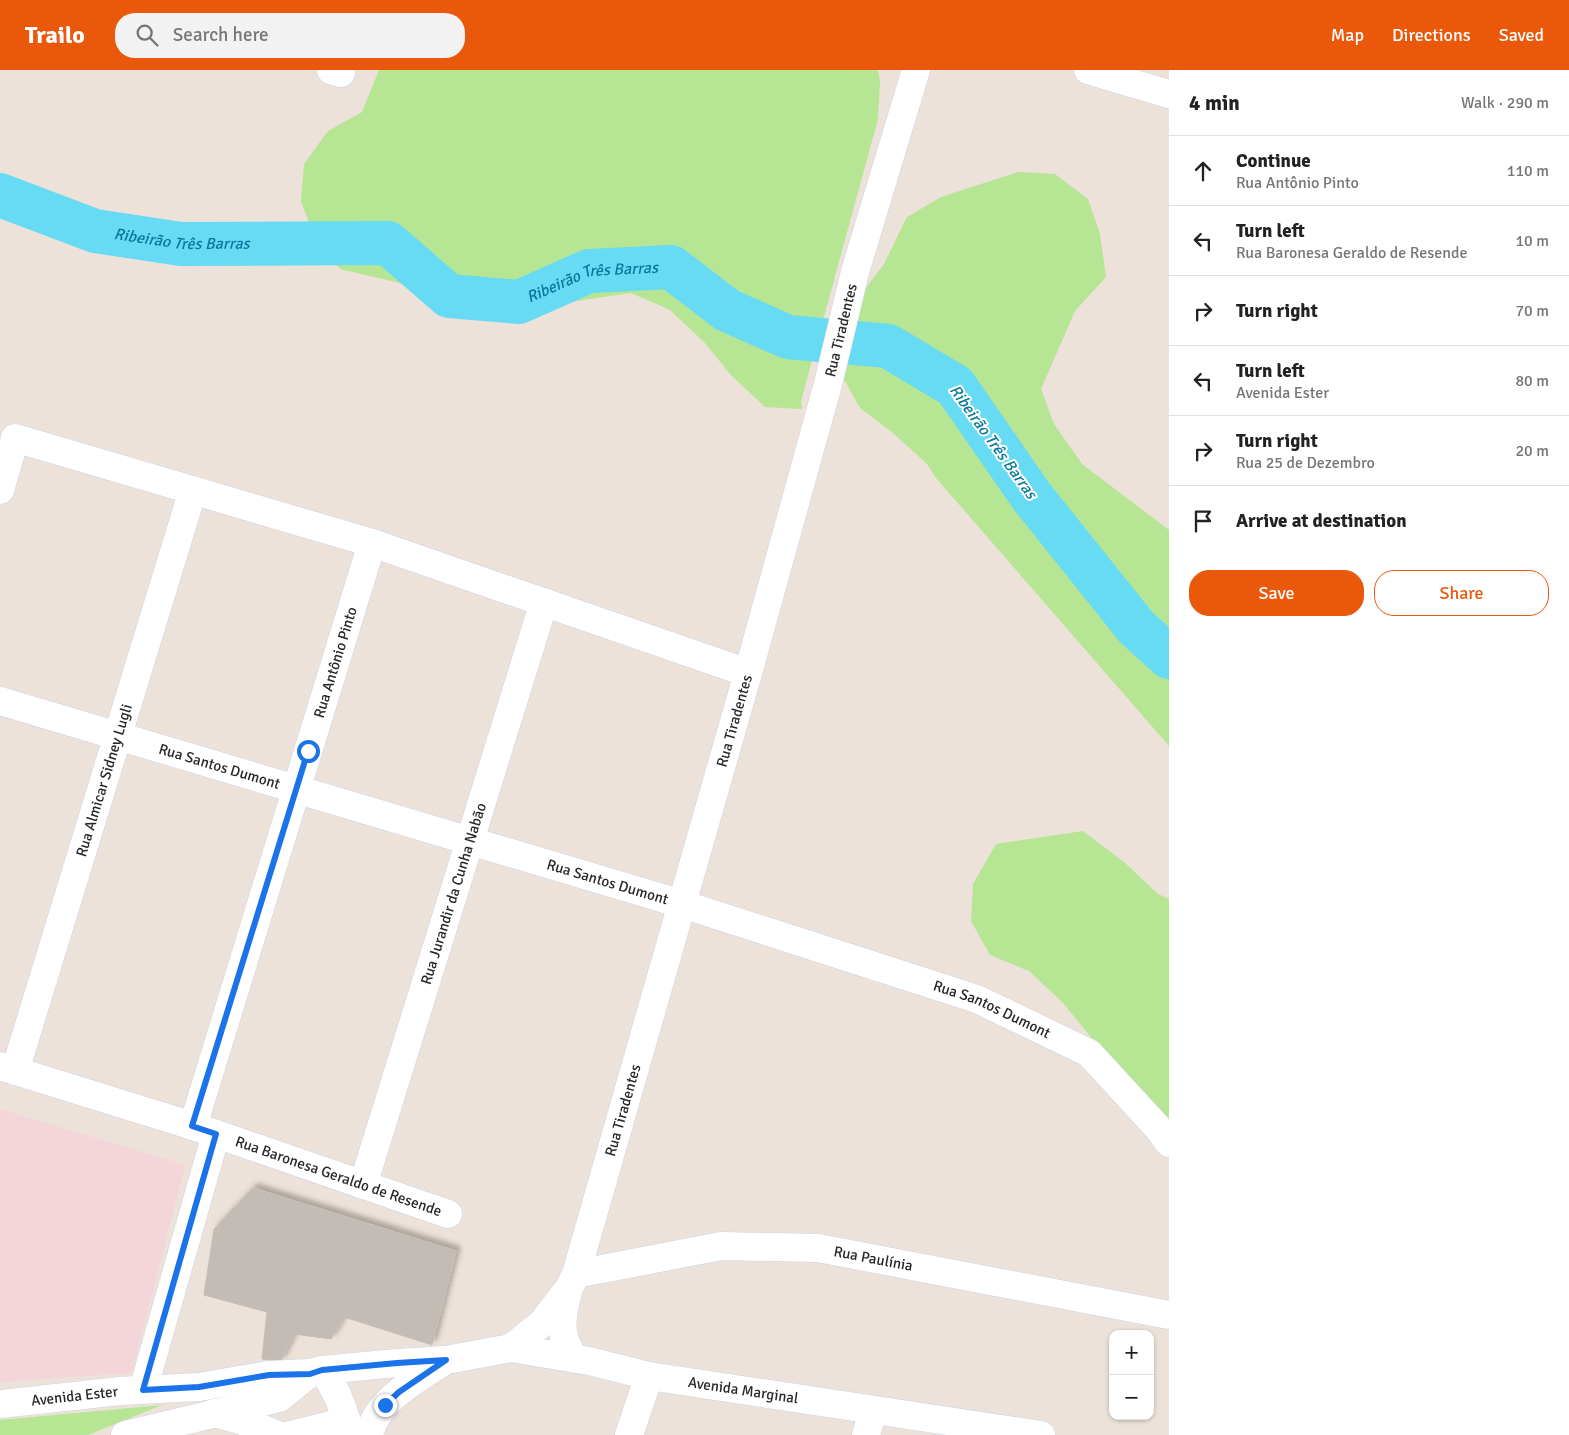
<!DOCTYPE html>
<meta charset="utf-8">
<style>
:root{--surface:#fff;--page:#f2f2f2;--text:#222;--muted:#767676;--line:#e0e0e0;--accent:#ea580c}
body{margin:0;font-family:Signika,sans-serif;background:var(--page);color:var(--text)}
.controls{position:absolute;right:15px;bottom:15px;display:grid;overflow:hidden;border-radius:10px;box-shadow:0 1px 4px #0004}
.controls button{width:45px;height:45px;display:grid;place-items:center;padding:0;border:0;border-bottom:1px solid var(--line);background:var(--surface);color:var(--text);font:25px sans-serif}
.stop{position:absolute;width:15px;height:15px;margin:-11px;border:4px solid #1a73e8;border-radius:50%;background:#fff}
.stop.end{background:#1a73e8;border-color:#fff;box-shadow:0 1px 5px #0008}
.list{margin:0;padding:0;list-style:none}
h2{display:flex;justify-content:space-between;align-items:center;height:65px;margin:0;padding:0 20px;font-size:21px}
h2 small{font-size:16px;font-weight:400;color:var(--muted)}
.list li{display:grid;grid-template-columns:32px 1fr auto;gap:15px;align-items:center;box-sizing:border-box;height:70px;padding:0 20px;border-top:1px solid var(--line)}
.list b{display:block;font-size:19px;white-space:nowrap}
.list p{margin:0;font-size:16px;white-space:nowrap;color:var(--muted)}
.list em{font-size:16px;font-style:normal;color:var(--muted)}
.actions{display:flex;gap:10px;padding:15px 20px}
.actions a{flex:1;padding:11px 0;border:1px solid var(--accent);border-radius:20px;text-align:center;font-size:18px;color:var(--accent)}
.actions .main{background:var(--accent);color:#fff}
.icon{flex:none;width:28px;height:28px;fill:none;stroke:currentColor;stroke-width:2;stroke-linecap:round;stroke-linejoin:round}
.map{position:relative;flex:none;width:1169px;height:1365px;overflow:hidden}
header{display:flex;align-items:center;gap:30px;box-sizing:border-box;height:70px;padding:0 25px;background:var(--accent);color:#fff}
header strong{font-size:24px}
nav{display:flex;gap:28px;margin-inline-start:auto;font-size:18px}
.search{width:350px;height:45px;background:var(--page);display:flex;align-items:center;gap:12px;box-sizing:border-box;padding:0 18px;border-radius:20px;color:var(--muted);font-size:19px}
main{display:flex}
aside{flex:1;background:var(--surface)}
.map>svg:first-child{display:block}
</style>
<header>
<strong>Trailo</strong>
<div class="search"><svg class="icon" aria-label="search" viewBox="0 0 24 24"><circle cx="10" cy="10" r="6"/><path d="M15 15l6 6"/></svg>Search here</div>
<nav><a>Map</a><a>Directions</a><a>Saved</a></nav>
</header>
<main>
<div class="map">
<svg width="1169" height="1365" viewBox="0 0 1169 1365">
<defs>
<filter id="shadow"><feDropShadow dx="4.5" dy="-4.5" stdDeviation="2.5" flood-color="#0004"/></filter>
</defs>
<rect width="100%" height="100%" fill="#ece2d9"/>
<path fill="#f3d5da" d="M 0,1039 L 185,1095 L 132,1303 L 0,1312 Z"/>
<path fill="#b6e593" d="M 379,0 L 878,0 L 880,12 L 878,49 L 801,331 L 802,339 L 765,337 L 731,305 L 704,272 L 670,240 L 631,223 L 501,242 L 457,241 L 417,217 L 340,199 L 314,166 L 301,131 L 304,94 L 328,61 L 362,42 Z
M 1018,102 L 1055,104 L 1088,129 L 1100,164 L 1106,207 L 1075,241 L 1041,319 L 1054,354 L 1082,394 L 1169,460 L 1169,676 L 936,408 L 927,394 L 893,363 L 860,338 L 841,304 L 859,227 L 884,194 L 907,147 L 941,127 Z
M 1083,761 L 1124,792 L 1158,824 L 1169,829 L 1169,1062 L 1063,933 L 1029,901 L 990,885 L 971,851 L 973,814 L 996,774 Z
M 162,1335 L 88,1365 L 0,1365 L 0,1350 Z"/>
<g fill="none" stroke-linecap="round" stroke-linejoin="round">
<path stroke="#67dbf3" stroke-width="44" id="s1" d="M 0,125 L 95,161 L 181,174 L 388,173 L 449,226 L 519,232 L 589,201 L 671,197 L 727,240 L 788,267 L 888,276 L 955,316 L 1032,427 L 1136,557 L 1169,587"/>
</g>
<path fill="#c3bcb6" stroke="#c7beb3" filter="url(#shadow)" d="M 253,1118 L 456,1181 L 432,1275 L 344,1247 L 331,1269 L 294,1264 L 281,1291 L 262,1289 L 267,1242 L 204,1225 L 214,1159 Z"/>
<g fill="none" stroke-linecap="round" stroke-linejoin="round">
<g stroke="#ced4e2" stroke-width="29">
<g id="minor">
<path d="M 331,0 L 341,3"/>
<path d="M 1088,0 L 1169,24"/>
<path d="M 0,420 L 15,368 L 372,473 L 748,603"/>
<path id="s2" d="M 0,631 L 682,834 L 977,929 L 1089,983 L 1158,1058 L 1169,1073"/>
<path id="s3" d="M 0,996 L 193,1056 L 448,1144"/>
<path id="s4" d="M 15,1001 L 193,420"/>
<path id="s5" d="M 193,1056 L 372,473"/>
<path id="s6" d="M 363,1115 L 544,532"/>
<path id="s7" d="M 576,1204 L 721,1176 L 818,1178 L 1169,1245"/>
<path d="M 568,1222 C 561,1248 558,1266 575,1289"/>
<path id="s8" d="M 511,1278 L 542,1253 L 569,1218 L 576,1204 L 748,603 L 828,314 L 855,202 L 916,0"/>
<path d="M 143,1320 L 216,1064"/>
<path d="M 629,1365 L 649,1306"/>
<path d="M 866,1365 L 873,1340"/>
</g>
</g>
<g stroke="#ced4e2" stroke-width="29">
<g id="tertiary">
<path d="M 322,1300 C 337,1319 345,1342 350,1365"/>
<path id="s9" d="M 0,1334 L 120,1321 L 199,1317 L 269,1305 L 310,1303 L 322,1300 L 397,1293 L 446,1290 L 511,1278 L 589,1291 L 649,1306 L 1041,1365"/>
<path d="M 214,1343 L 240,1350 L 278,1365"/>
<path d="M 125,1365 L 279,1328 L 310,1303"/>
<path d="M 290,1365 L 347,1351"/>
<path d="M 369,1365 C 377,1329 418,1309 446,1290"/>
</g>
</g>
<use href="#minor" stroke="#fff" stroke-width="28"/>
<use href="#tertiary" stroke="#fff" stroke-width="28"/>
</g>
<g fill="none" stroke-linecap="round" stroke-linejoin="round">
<path stroke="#1a73e8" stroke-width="6" d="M 308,681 L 192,1056 L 216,1064 L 143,1320 L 199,1317 L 269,1305 L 310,1304 L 322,1300 L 397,1293 L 446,1290 L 399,1322 L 385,1335"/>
</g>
<g text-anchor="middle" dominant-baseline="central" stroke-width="4" stroke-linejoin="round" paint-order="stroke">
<g font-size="15" fill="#282828" stroke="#fff">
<text stroke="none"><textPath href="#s8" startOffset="1080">Rua Tiradentes</textPath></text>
<text stroke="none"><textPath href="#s5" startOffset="485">Rua Antônio Pinto</textPath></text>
<text stroke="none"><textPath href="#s8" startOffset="675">Rua Tiradentes</textPath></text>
<text stroke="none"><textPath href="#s2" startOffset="229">Rua Santos Dumont</textPath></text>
<text stroke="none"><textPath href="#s4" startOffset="304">Rua Almicar Sidney Lugli</textPath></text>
<text stroke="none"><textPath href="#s2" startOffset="634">Rua Santos Dumont</textPath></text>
<text stroke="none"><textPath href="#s6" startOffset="305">Rua Jurandir da Cunha Nabão</textPath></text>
<text stroke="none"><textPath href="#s2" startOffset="1039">Rua Santos Dumont</textPath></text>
<text stroke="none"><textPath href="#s8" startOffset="270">Rua Tiradentes</textPath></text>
<text stroke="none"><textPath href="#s3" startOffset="356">Rua Baronesa Geraldo de Resende</textPath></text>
<text stroke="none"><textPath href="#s7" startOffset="301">Rua Paulínia</textPath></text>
<text stroke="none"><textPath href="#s9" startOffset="751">Avenida Marginal</textPath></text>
<text stroke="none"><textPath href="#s9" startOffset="75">Avenida Ester</textPath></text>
</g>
<g font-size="16" font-style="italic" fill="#08789d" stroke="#fff">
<text stroke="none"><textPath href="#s1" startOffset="189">Ribeirão Três Barras</textPath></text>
<text stroke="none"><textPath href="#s1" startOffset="624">Ribeirão Três Barras</textPath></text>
<text transform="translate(993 372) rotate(54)">Ribeirão Três Barras</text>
</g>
</g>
</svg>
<div class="controls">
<button>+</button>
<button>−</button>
</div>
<div class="stop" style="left:308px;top:681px"></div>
<div class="stop end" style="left:385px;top:1335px"></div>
</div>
<aside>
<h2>4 min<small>Walk · 290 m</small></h2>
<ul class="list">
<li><svg class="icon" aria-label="ahead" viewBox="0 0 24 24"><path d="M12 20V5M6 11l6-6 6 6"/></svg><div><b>Continue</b><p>Rua Antônio Pinto</p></div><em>110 m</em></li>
<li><svg class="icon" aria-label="left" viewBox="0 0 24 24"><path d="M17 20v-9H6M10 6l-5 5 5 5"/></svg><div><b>Turn left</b><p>Rua Baronesa Geraldo de Resende</p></div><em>10 m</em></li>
<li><svg class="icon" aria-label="right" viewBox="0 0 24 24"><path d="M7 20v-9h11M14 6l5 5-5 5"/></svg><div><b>Turn right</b></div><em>70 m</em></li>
<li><svg class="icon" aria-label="left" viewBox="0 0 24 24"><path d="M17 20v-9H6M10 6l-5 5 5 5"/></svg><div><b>Turn left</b><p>Avenida Ester</p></div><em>80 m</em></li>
<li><svg class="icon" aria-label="right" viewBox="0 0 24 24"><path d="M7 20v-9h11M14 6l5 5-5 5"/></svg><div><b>Turn right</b><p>Rua 25 de Dezembro</p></div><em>20 m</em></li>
<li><svg class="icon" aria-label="arrive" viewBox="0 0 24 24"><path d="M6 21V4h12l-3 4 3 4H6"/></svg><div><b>Arrive at destination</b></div></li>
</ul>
<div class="actions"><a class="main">Save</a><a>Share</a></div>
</aside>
</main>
